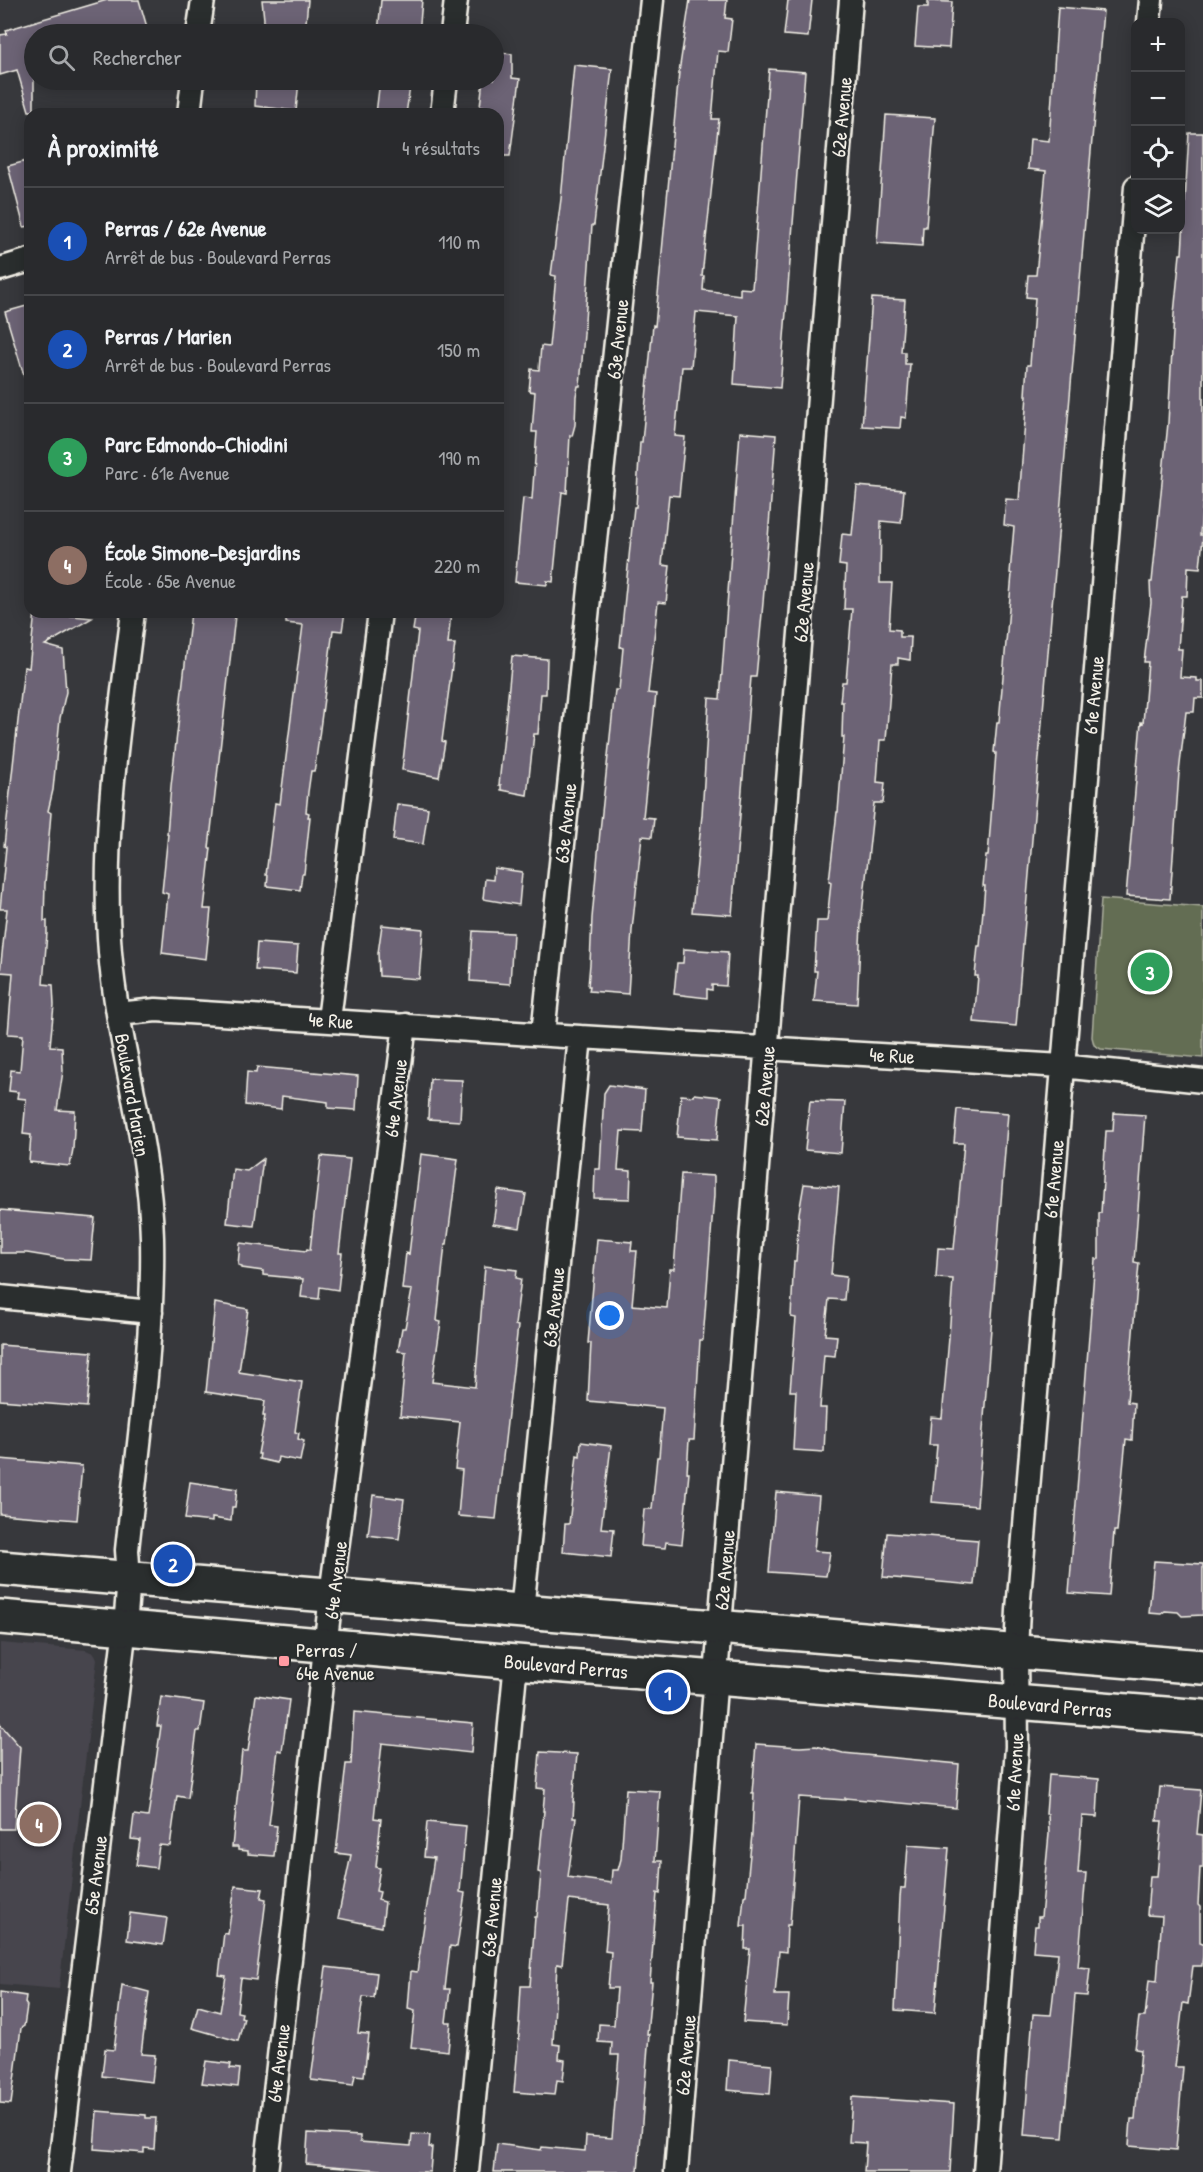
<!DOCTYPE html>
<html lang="fr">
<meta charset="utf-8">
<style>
:root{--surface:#292a2d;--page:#313235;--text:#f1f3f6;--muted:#a5a7aa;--line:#454649;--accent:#ea580c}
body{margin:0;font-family:"Patrick Hand",sans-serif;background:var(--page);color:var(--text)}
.controls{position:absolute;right:18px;top:18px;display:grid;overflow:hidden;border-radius:12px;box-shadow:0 3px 15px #0003}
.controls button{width:54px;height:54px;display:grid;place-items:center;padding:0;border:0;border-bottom:2px solid var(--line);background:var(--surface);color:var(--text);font:30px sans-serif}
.you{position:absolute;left:610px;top:1316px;width:21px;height:21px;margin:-15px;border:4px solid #fff;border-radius:50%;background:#1a73e8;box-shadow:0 0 0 9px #1a73e833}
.badge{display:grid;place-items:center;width:39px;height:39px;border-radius:50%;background:var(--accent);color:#fff;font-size:20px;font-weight:700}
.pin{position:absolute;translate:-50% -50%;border:3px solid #fff;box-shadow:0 2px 6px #0006}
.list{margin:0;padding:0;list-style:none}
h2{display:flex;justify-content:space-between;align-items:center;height:78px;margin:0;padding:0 24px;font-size:26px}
h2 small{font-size:20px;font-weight:400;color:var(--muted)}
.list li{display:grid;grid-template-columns:39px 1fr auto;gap:18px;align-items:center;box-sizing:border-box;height:108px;padding:0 24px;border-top:2px solid var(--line)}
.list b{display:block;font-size:22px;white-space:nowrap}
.list p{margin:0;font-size:20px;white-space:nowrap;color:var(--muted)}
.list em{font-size:20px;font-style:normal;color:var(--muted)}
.icon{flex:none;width:33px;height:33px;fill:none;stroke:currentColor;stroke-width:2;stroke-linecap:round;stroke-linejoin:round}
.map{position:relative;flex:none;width:1203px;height:2172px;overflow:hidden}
.search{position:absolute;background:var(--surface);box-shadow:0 3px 15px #0003;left:24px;top:24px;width:480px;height:66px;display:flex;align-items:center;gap:15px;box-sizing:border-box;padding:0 21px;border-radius:33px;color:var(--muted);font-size:22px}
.panel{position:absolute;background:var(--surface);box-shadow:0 3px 15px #0003;left:24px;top:108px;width:480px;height:510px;border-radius:18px}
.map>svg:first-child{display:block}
</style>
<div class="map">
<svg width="1203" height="2172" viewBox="0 0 1203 2172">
<rect width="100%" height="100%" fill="#37383c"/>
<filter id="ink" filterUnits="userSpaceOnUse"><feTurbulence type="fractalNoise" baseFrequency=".0167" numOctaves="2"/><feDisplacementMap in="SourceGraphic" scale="12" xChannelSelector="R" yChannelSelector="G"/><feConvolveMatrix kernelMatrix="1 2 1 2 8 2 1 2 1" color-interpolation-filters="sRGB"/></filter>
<g filter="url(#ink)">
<path fill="#47454d" d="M 0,1643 L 86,1650 L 95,1654 L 97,1659 L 59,1989 L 0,1984 Z"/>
<path fill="#646d53" stroke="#acaf9e" stroke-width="1.5" d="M 1101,899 L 1203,907 L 1203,1058 L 1101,1049 L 1094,1045 L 1092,1037 Z"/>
<path fill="#6c6475" stroke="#f4f1e8" stroke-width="1.5" d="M 107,0 L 139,0 L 149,34 L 34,34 L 34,111 L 29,111 L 17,70 L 0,75 L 0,35 L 7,34 L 6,30 Z
M 262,0 L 308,0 L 305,34 L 262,34 L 264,19 Z
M 381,0 L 422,0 L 419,34 L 378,34 Z
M 690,0 L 727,0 L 725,18 L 732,19 L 728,52 L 718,51 L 712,119 L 719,119 L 702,276 L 704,276 L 703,290 L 740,295 L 740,288 L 752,289 L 769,69 L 805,72 L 780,388 L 734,384 L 738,316 L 696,312 L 691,367 L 682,367 L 675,436 L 685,437 L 679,496 L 669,495 L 662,565 L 670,566 L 666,603 L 658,602 L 648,693 L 656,694 L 643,817 L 654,818 L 652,837 L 642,836 L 632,930 L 628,994 L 589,991 L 590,986 L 588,986 L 590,964 L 592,918 L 600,831 L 615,690 L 619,690 L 623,648 L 620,647 L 634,507 L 636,507 L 640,442 L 642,442 L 653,325 L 655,326 L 679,72 Z
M 788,0 L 812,0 L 808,37 L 784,35 Z
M 928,1 L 952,2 L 949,48 L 915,46 L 918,7 L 928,7 Z
M 1058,7 L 1103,11 L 1016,1026 L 974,1022 L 978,976 L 975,976 L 978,946 L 980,946 L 985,886 L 983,886 L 986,856 L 988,856 L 996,753 L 994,752 L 997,722 L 999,722 L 1012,574 L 1010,573 L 1014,527 L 1004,525 L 1006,499 L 1019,500 L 1027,395 L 1025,395 L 1027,365 L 1030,365 L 1035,298 L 1026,297 L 1028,275 L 1036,275 L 1046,171 L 1028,169 L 1030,139 L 1049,141 Z
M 494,52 L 512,54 L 512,78 L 520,79 L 510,156 L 498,156 L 498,109 L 480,107 L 483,80 L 494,80 Z
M 574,65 L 612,69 L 594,225 L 592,225 L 582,361 L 580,386 L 578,386 L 576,396 L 575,425 L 572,436 L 570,435 L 567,493 L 562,492 L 553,582 L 547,581 L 547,585 L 515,582 L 523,498 L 532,499 L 537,432 L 532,432 L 535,392 L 529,391 L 531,369 L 539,370 L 541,346 L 549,347 L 556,276 L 551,275 L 561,199 Z
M 256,80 L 299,80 L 296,111 L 255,106 Z
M 380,80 L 411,80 L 406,114 L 376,114 Z
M 886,115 L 935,118 L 926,227 L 923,227 L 922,246 L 877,243 Z
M 1189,133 L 1203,133 L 1203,499 L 1200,535 L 1203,535 L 1203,537 L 1200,568 L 1188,567 L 1187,596 L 1182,596 L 1178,649 L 1182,649 L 1180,677 L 1197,678 L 1197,681 L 1203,681 L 1203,698 L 1195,698 L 1194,712 L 1186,712 L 1179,773 L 1170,899 L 1126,896 L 1141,722 L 1143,723 L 1148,662 L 1144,662 L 1151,603 L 1150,582 L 1152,582 L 1168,423 L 1174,314 L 1180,254 L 1182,254 Z
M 30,160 L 30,226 L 24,227 L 8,166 Z
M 872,298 L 905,300 L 901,352 L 905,352 L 905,364 L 910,364 L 906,418 L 901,417 L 900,428 L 862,426 Z
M 30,305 L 30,379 L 25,379 L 5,312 Z
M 740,432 L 776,435 L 763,603 L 756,677 L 751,677 L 732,915 L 692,912 L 702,815 L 709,698 L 720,699 Z
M 857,486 L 904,490 L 901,523 L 881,521 L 880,583 L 892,583 L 889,629 L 900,630 L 900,637 L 911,637 L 910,660 L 898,658 L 898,664 L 892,664 L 886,740 L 880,740 L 877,782 L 885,783 L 883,803 L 874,803 L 861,924 L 857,1004 L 814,1001 L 817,971 L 814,971 L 817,921 L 827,921 L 831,882 L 829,881 L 837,812 L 838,812 L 844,737 L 842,737 L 843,702 L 840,702 L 842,682 L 846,682 L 852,609 L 844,609 L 846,566 L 839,565 L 842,534 L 852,535 Z
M 35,612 L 92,618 L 45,645 L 63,650 L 66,692 L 60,718 L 53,790 L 48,811 L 51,813 L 45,883 L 44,921 L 47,921 L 47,933 L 43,984 L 53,985 L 54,1005 L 50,1046 L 62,1047 L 63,1071 L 57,1110 L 75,1111 L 73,1149 L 70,1166 L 29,1162 L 31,1135 L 23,1134 L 26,1099 L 17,1098 L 18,1092 L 9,1091 L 11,1070 L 20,1071 L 23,1035 L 8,1034 L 13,973 L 0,972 L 7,909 L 0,909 L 6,847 L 4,846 L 24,667 L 29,668 Z
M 191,612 L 235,616 L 209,848 L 211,848 L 204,909 L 211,909 L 206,959 L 162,953 L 168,894 L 162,892 L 168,834 L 167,834 L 171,786 Z
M 286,612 L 345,612 L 342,631 L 333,630 L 315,767 L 314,771 L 311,771 L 308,792 L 306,812 L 309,813 L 308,817 L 310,817 L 304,874 L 302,874 L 300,890 L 267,886 L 268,875 L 266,875 L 275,803 L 280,804 L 303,625 L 286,623 Z
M 416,612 L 451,612 L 448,644 L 455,644 L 442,741 L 445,742 L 439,777 L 402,770 L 418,631 L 413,630 Z
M 512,656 L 547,659 L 546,694 L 541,694 L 538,734 L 534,734 L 527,795 L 501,790 L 501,785 L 499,785 Z
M 397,804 L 428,808 L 423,844 L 393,840 Z
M 494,868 L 522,872 L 519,905 L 483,899 L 485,879 L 493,880 Z
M 382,925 L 423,929 L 419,979 L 379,976 L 378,953 Z
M 473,931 L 513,933 L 510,984 L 470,981 Z
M 257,943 L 298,946 L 296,973 L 255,970 Z
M 684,949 L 728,952 L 726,986 L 712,985 L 712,990 L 707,989 L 707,998 L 674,994 L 677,963 L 683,963 Z
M 257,1067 L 358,1076 L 356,1110 L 328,1108 L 328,1102 L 282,1096 L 281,1109 L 245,1105 L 247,1072 L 256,1073 Z
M 430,1079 L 462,1080 L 460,1121 L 428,1119 Z
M 609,1085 L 645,1090 L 642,1132 L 621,1131 L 618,1170 L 631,1171 L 630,1199 L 594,1198 L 595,1169 L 600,1169 L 604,1093 Z
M 694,1094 L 721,1097 L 717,1140 L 677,1137 L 681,1095 L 694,1096 Z
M 810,1101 L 845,1102 L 841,1153 L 805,1150 Z
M 957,1109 L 1008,1113 L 977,1506 L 932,1502 L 937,1445 L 929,1445 L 931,1417 L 942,1418 L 949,1338 L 953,1279 L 936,1278 L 938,1248 L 954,1249 L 964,1143 L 954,1143 Z
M 1114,1113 L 1145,1115 L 1134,1262 L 1139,1263 L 1127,1402 L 1134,1403 L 1132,1440 L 1126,1439 L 1117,1531 L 1114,1531 L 1109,1596 L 1069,1593 L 1095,1259 L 1099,1259 L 1099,1213 L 1101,1213 L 1106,1131 L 1113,1131 Z
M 421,1154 L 458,1159 L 447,1244 L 445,1244 L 437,1321 L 441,1322 L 432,1382 L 475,1387 L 485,1266 L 517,1270 L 516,1278 L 521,1279 L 515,1325 L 518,1326 L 496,1519 L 458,1516 L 462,1470 L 455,1469 L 460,1422 L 400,1416 L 406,1352 L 398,1351 L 402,1328 L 405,1328 L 412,1290 L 402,1289 L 406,1253 L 409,1254 Z
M 321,1156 L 350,1159 L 339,1253 L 342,1253 L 338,1290 L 320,1287 L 319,1299 L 301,1297 L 303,1279 L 263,1275 L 263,1271 L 242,1268 L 242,1266 L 238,1265 L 240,1243 L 306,1251 L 307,1249 L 310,1250 Z
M 263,1159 L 254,1226 L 227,1223 L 233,1169 L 247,1171 Z
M 681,1174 L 714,1176 L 714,1195 L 703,1340 L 700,1340 L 694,1440 L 689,1440 L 687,1473 L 689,1473 L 682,1544 L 666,1542 L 665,1548 L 641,1546 L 644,1509 L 652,1509 L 657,1457 L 659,1457 L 663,1408 L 588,1401 L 591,1343 L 588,1343 L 597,1239 L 632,1242 L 631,1251 L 637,1251 L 632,1305 L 667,1308 L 670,1269 L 674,1269 Z
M 804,1184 L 839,1187 L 831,1275 L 846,1277 L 844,1300 L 829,1299 L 825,1335 L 837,1336 L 835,1356 L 824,1355 L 820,1408 L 826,1408 L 824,1452 L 793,1450 L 796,1391 L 790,1391 L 796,1318 L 791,1317 L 793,1277 L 794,1261 L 796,1261 L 799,1213 Z
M 498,1190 L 526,1194 L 520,1228 L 493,1224 Z
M 0,1210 L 95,1218 L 91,1260 L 64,1259 L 27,1253 L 0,1253 Z
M 215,1303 L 248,1309 L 239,1372 L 302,1382 L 295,1432 L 299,1433 L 298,1439 L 304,1441 L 300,1461 L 278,1457 L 277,1463 L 259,1459 L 260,1454 L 258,1454 L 265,1416 L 263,1416 L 265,1401 L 206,1392 Z
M 0,1345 L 92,1352 L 87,1407 L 0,1400 Z
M 581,1442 L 611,1446 L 601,1528 L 614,1529 L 611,1557 L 563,1552 L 565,1524 L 569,1524 L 577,1455 L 580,1456 Z
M 0,1459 L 82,1466 L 77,1520 L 0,1514 Z
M 190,1482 L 237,1489 L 235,1507 L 232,1507 L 231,1521 L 212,1518 L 212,1522 L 185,1519 Z
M 776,1492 L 819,1496 L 814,1551 L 830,1552 L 826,1576 L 769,1572 Z
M 373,1495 L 404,1499 L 399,1539 L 368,1535 Z
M 887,1533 L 978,1540 L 974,1585 L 883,1577 Z
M 1154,1561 L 1203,1564 L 1203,1615 L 1182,1616 L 1178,1612 L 1165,1611 L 1161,1614 L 1149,1613 Z
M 256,1695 L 289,1700 L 282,1751 L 278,1750 L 269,1825 L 277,1826 L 274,1856 L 248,1854 L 248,1851 L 238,1850 L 238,1847 L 232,1847 L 242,1751 L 248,1751 Z
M 161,1697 L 204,1703 L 200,1731 L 197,1731 L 188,1798 L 177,1796 L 170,1846 L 159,1845 L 156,1868 L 136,1865 L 140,1840 L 131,1839 L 134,1815 L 148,1817 L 161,1726 L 157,1726 Z
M 354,1712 L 473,1723 L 471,1753 L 382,1743 L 374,1818 L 381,1819 L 376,1867 L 380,1868 L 376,1891 L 380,1892 L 378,1900 L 385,1902 L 382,1927 L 338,1918 L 351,1855 L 336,1853 L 346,1764 L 351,1764 Z
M 0,1724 L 20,1747 L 14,1829 L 0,1829 Z
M 756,1744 L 800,1747 L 816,1746 L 843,1753 L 959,1764 L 956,1808 L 845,1798 L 845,1800 L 799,1797 L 790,1925 L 787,1925 L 786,1952 L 779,1951 L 775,1995 L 789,1995 L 787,2025 L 743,2022 L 750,1949 L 745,1949 L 746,1926 L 741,1926 L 744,1896 L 746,1895 L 752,1834 L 754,1793 L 752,1793 Z
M 540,1752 L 577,1754 L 573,1802 L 574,1802 L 573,1818 L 576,1818 L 568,1877 L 611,1883 L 612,1870 L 618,1870 L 621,1859 L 626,1789 L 660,1791 L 655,1861 L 662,1861 L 660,1894 L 657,1893 L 650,1982 L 652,1982 L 647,2034 L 649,2034 L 638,2172 L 494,2172 L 497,2144 L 541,2150 L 542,2147 L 585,2151 L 586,2136 L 612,2138 L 619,2055 L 611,2055 L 612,2043 L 598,2042 L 599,2024 L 614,2025 L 617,1988 L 608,1988 L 611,1952 L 605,1951 L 609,1905 L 569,1900 L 562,1965 L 557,1964 L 553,2044 L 560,2045 L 559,2059 L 565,2060 L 563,2081 L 557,2080 L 555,2095 L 514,2092 L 520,2023 L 519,2023 L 521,1986 L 530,1986 L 535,1917 L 537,1917 L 541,1873 L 538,1872 L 544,1811 L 543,1811 L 545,1789 L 537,1788 Z
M 1049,1775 L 1099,1779 L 1097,1817 L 1082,1816 L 1078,1873 L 1086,1873 L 1078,1967 L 1090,1968 L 1087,1996 L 1075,1995 L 1063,2138 L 1024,2135 L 1033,2014 L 1051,2015 L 1058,1953 L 1033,1951 L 1035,1926 L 1038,1926 L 1038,1917 L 1041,1917 L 1049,1834 L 1048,1814 L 1046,1814 Z
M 1160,1787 L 1201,1790 L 1197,1834 L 1203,1835 L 1203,1868 L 1200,1868 L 1198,1905 L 1200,1907 L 1200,1943 L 1203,1944 L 1203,1954 L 1202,1966 L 1193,1966 L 1188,2004 L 1183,2003 L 1175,2067 L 1183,2067 L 1176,2150 L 1129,2146 L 1131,2119 L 1135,2119 L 1141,2050 L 1135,2049 L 1139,2017 L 1145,2017 L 1149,1980 L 1157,1981 L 1162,1916 L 1147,1915 L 1150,1876 L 1157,1876 L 1162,1821 L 1157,1821 Z
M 427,1822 L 466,1826 L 460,1892 L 465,1893 L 457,1947 L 450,1946 L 445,1989 L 450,1989 L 446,2022 L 451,2022 L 448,2051 L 411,2047 L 415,2011 L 408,2009 L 411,1971 L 417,1972 L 434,1858 L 424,1857 Z
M 908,1845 L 949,1848 L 935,2013 L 895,2010 L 900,1897 L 901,1888 L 905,1888 Z
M 235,1886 L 263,1889 L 261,1898 L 266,1899 L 256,1980 L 241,1978 L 237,2012 L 242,2013 L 241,2017 L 244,2018 L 238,2041 L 192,2028 L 198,2006 L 220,2012 L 226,1976 L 219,1975 L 224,1933 L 228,1934 Z
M 130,1913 L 167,1918 L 163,1945 L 127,1940 Z
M 326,1967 L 377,1973 L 374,1998 L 363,1997 L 358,2033 L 369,2034 L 364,2076 L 355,2075 L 353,2085 L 311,2080 Z
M 122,1985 L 149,1992 L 141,2054 L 155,2055 L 152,2082 L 102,2076 L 105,2049 L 114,2050 Z
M 0,1992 L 26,1996 L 25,2003 L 27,2006 L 24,2026 L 21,2028 L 11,2104 L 0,2103 Z
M 729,2060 L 772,2064 L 770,2094 L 727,2090 Z
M 206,2061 L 231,2064 L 230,2068 L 240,2069 L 238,2087 L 202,2083 Z
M 852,2097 L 954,2104 L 950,2172 L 864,2172 L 866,2143 L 849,2142 Z
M 97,2111 L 146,2115 L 146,2118 L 156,2118 L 154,2149 L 144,2148 L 144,2153 L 94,2149 Z
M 308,2133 L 360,2136 L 360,2142 L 411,2146 L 412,2134 L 430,2135 L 429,2147 L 432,2147 L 430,2172 L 381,2172 L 381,2170 L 306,2164 Z"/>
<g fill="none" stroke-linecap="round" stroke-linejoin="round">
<g stroke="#f4f1e8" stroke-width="27">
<path id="minor" d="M 1149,22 L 1151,0
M 198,34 L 203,0
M 452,34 L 456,0
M 189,114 L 193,80
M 442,114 L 446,80
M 0,269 L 30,260
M 118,1014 L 156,1010 L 580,1037 L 522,1611
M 329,1020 L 380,612
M 543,1034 L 652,0
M 580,1037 L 1062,1066 L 1203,1081
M 0,1297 L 151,1312
M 59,2172 L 125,1627 L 129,1578 L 127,1550 C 138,1446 154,1342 152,1238 C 150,1141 118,1048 110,952 C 101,838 119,725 133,612
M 266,2172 L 331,1595 L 405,1025
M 467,2172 L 516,1662
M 676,2172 L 851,0
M 985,2172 L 1017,1747 L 1016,1651 L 1018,1610 L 1136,187"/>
</g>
<g stroke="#f4f1e8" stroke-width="38">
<path id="secondary" d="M 0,1568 L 1203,1667
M 0,1617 L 516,1662 L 1203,1717"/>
</g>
<use href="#minor" stroke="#2a2d2e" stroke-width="22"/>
<use href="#secondary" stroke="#2a2d2e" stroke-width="33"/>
</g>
</g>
<rect fill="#ff9aa2" stroke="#2a2d2e" stroke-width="2" x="278" y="1655" width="12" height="12" rx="3"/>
<g text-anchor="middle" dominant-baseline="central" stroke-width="4.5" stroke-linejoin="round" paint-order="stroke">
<g font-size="20" fill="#f4f1e8" stroke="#2a2d2e">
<text transform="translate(841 117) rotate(-85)">62e Avenue</text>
<text transform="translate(617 339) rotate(-84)">63e Avenue</text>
<text transform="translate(803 602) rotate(-85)">62e Avenue</text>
<text transform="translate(1093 695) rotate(-85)">61e Avenue</text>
<text transform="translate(565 823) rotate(-84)">63e Avenue</text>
<text transform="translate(331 1020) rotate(4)">4e Rue</text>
<text transform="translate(892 1055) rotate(3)">4e Rue</text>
<text transform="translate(764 1086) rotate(-85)">62e Avenue</text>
<text transform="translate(133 1095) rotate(80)">Boulevard Marien</text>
<text transform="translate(395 1098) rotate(-83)">64e Avenue</text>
<text transform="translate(1053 1179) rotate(-85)">61e Avenue</text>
<text transform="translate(553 1307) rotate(-84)">63e Avenue</text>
<text transform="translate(724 1570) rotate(-85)">62e Avenue</text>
<text transform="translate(335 1580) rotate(-83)">64e Avenue</text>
<text transform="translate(566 1666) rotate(5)">Boulevard Perras</text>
<text transform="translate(1050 1705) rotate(5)">Boulevard Perras</text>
<text transform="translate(1014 1772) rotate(-87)">61e Avenue</text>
<text transform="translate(95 1875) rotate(-83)">65e Avenue</text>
<text transform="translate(491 1917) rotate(-85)">63e Avenue</text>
<text transform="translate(685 2055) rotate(-85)">62e Avenue</text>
<text transform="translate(278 2063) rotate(-83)">64e Avenue</text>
</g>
<g font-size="20" fill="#f4f1e8" stroke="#2a2d2e" text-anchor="start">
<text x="296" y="1649">Perras /<tspan x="296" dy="23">64e Avenue</tspan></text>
</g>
</g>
</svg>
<div class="controls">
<button>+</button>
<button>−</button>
<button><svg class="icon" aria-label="locate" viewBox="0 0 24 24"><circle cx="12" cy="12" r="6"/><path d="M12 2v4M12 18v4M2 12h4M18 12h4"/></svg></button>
<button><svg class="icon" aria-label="layers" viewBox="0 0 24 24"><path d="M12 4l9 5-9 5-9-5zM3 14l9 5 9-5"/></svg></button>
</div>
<div class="you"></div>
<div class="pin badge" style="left:668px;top:1692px;background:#1a4fb4">1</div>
<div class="pin badge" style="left:173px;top:1564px;background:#1a4fb4">2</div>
<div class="pin badge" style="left:1150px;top:972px;background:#2e9e5b">3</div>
<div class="pin badge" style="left:39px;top:1824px;background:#8d6e63">4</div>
<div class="search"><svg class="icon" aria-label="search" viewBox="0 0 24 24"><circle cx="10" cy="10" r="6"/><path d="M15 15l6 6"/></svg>Rechercher</div>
<section class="panel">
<h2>À proximité<small>4 résultats</small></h2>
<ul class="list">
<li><span class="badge" style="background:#1a4fb4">1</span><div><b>Perras / 62e Avenue</b><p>Arrêt de bus · Boulevard Perras</p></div><em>110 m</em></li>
<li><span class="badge" style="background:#1a4fb4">2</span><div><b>Perras / Marien</b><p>Arrêt de bus · Boulevard Perras</p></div><em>150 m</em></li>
<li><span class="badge" style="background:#2e9e5b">3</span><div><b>Parc Edmondo-Chiodini</b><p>Parc · 61e Avenue</p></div><em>190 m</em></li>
<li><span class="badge" style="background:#8d6e63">4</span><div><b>École Simone-Desjardins</b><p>École · 65e Avenue</p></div><em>220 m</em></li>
</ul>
</section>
</div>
